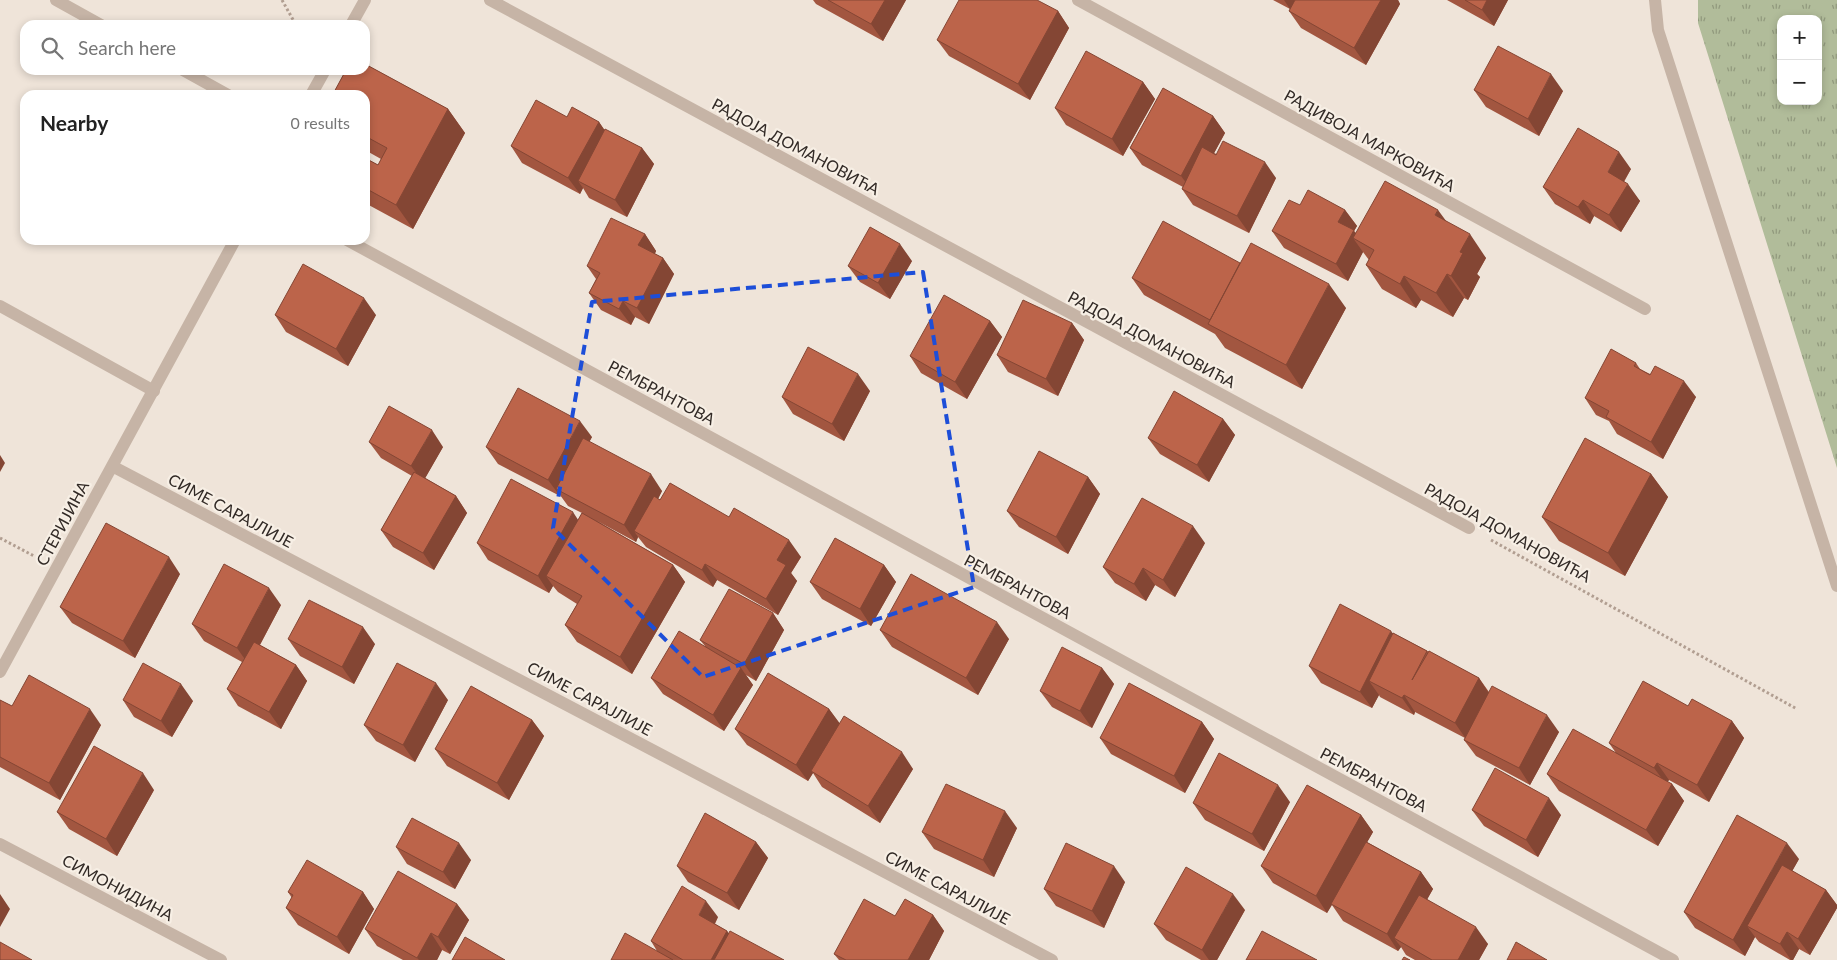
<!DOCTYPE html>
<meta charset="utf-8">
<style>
:root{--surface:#fff;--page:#f6f6f6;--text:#222;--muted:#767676;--line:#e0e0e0}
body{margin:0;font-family:Lato,sans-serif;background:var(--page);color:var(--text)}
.controls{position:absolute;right:15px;top:15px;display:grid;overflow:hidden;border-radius:10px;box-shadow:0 2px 8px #0003}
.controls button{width:45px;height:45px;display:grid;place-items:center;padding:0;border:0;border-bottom:1px solid var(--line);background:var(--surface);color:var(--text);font:25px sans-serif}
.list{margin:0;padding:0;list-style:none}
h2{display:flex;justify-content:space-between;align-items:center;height:65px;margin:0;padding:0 20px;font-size:21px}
h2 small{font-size:16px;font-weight:400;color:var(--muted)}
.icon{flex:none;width:28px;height:28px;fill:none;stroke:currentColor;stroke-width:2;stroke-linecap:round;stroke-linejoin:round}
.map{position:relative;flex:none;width:1837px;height:960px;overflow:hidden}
.search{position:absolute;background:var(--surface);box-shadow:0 2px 8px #0003;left:20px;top:20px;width:350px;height:55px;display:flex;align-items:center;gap:12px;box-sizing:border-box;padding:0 18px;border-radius:15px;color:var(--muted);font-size:19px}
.panel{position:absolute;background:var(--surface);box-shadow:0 2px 8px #0003;left:20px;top:90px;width:350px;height:155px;border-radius:15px}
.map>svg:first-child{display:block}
</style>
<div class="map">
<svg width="1837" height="960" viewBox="0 0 1837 960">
<defs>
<pattern id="grass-tufts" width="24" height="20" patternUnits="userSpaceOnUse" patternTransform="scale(1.25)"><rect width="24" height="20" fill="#b1bc9a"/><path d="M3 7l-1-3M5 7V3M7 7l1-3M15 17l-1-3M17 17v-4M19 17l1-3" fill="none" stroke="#91997d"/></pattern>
</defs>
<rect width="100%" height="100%" fill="#efe4d9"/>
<path fill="url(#grass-tufts)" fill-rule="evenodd" d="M 1698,0 L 1837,0 L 1837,468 L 1698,23 ZM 1781,19 L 1818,19 L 1818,101 L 1781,101 Z"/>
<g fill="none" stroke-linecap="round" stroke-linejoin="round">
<path stroke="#b19e91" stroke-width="3" stroke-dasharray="2.5 2.5" stroke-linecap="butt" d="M 282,0 L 296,25
M 0,538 L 34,556
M 1491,540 L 1797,709"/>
<path stroke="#c6b4a6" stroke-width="12" d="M 56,0 L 101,25
M 1655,0 L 1658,30 L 1837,586
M 183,70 L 228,95
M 0,306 L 154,391"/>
<path stroke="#c6b4a6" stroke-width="12" d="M 490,0 L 1469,528
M 1078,0 L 1645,309
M 351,25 L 365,0
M 311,95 L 325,70
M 347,240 L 1673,960
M 112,466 L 1052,960
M 0,672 L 235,240
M 0,844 L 221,960"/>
</g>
<path fill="#a25640" d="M 813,0 L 906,0 L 883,41 L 816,4 Z
M 1273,0 L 1398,0 L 1400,4 L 1366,65 L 1301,28 L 1289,11 L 1290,9 Z
M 1447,0 L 1508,0 L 1494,26 Z
M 1058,11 L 1069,28 L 1030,100 L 949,56 L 937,40 Z
M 365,64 L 448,109 L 465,133 L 413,229 L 365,203 L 365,158 L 378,165 L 381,159 L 365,150 L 365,95 L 334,95 L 333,94 L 346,70 L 365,70 Z
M 1143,82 L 1155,99 L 1123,156 L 1066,125 L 1055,108 Z
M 1474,90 L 1563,91 L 1539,136 L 1486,107 Z
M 1213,116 L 1225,133 L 1214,153 L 1276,178 L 1249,233 L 1193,205 L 1182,189 L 1183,187 L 1142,165 L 1130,148 Z
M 567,117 L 599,122 L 604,130 L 642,148 L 654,164 L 627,217 L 589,198 L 583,188 L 580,194 L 522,163 L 511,146 Z
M 1631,169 L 1624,182 L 1640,201 L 1621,232 L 1594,216 L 1590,224 L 1555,204 L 1543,187 Z
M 1300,205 L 1345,210 L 1357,226 L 1354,231 L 1356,233 L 1446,221 L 1486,258 L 1477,274 L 1480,277 L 1468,300 L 1464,298 L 1453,317 L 1421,300 L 1416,308 L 1382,289 L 1366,265 L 1369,260 L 1363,252 L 1348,281 L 1284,248 L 1272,231 Z
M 645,234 L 656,251 L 655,254 L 663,258 L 674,274 L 649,324 L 635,317 L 631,325 L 601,310 L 589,293 L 596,279 L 587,266 Z
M 912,261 L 890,299 L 860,282 L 848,266 Z
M 1240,263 L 1346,308 L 1302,389 L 1225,348 L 1215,334 L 1144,295 L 1132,278 Z
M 275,315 L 376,315 L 348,366 L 286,332 Z
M 990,321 L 1002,337 L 967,399 L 921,373 L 910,356 Z
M 1072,323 L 1084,340 L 1058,396 L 1008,372 L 997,355 Z
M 1636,363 L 1640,369 L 1696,397 L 1663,459 L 1617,434 L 1609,421 L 1596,415 L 1585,398 Z
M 870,391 L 844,441 L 793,414 L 782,397 Z
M 1223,419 L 1235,435 L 1209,482 L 1160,454 L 1148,438 Z
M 592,437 L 589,442 L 662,491 L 658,499 L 729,517 L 801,557 L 791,573 L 797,581 L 778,615 L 717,580 L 713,587 L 646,547 L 638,537 L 636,542 L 597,521 L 673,565 L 685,582 L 632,674 L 577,642 L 565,625 L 577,604 L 558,592 L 553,586 L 549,593 L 488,560 L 477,543 L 578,520 L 582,513 L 568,506 L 560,495 L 560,496 L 498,464 L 486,447 Z
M 369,442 L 443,447 L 425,478 L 456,496 L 467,513 L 434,570 L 393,547 L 381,530 L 412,476 L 381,458 Z
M 1651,474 L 1668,497 L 1625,576 L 1559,541 L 1542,517 Z
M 1088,477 L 1100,494 L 1068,554 L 1019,527 L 1007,511 Z
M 1205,543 L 1175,597 L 1155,585 L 1146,601 L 1115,583 L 1103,567 Z
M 884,565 L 896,582 L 871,626 L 822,599 L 810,582 Z
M 180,574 L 135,658 L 72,623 L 60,607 Z
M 281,605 L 260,645 L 296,665 L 307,681 L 281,729 L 238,706 L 227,689 L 242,662 L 204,641 L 192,624 Z
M 773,613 L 784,630 L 756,681 L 746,675 L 753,685 L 724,731 L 663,694 L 651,678 L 705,646 L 700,640 Z
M 880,630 L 1009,639 L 978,695 L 892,647 Z
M 1393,633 L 1479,678 L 1489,692 L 1559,732 L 1530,785 L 1476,756 L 1464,740 L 1465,738 L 1415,712 L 1414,715 L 1380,697 L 1379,695 L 1372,708 L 1321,683 L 1309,666 Z
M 288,639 L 375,644 L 354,684 L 300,656 Z
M 1102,668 L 1114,684 L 1092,728 L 1052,707 L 1040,691 Z
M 0,700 L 12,706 L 101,725 L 60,800 L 0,767 Z
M 123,700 L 193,701 L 172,737 L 134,717 Z
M 448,700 L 415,762 L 376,741 L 364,725 Z
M 829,709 L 839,723 L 913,769 L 880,823 L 822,787 L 813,773 L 808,781 L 747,745 L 735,729 Z
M 532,720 L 544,736 L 509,800 L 447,766 L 435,749 Z
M 1732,721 L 1744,738 L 1709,802 L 1669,780 L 1667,782 L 1672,784 L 1684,801 L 1658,846 L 1559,791 L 1547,774 L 1616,753 L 1609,743 Z
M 1202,722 L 1214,739 L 1185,793 L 1111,754 L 1100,738 Z
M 154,790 L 117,856 L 69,829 L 57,812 Z
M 1290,802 L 1264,851 L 1205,820 L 1193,803 Z
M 1472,810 L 1561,815 L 1538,857 L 1484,826 Z
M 1361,815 L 1373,832 L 1367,842 L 1421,872 L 1433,889 L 1427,899 L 1488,944 L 1479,960 L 1415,960 L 1406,955 L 1401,947 L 1398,951 L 1343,921 L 1332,905 L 1327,913 L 1273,883 L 1261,866 Z
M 1017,828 L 994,877 L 934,849 L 922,832 Z
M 756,842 L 768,858 L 739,910 L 688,882 L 677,866 Z
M 396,847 L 471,860 L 455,889 L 407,864 Z
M 1799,859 L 1792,871 L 1826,890 L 1837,905 L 1837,908 L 1810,955 L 1799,949 L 1793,960 L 1790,960 L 1759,942 L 1755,937 L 1745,956 L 1695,928 L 1684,912 Z
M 1125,882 L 1104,928 L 1056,906 L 1044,889 Z
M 288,892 L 363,892 L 374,909 L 349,954 L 298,925 L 286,908 L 292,898 Z
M 457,904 L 469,920 L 450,954 L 442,950 L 437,960 L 403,960 L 377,946 L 365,929 Z
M 1245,910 L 1217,960 L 1201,960 L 1166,940 L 1154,924 Z
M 933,915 L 944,931 L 929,960 L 839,960 L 834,954 L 895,916 Z
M 718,917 L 715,924 L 727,931 L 729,934 L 784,960 L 611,960 L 657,951 L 651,941 Z"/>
<path fill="#844634" d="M 885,0 L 906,0 L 883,41 L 871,24 Z
M 1284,0 L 1295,0 L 1290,9 Z
M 1381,0 L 1398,0 L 1400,4 L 1366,65 L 1354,48 Z
M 1487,0 L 1508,0 L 1494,26 L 1482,10 Z
M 1058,11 L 1069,28 L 1030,100 L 1018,84 Z
M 1551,74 L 1563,91 L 1539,136 L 1528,119 Z
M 1143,82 L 1155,99 L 1123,156 L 1112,139 Z
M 448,109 L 465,133 L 413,229 L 396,205 Z
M 1213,116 L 1225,133 L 1193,192 L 1181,176 Z
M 599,122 L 611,139 L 578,181 L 583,188 L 580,194 L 568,178 Z
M 642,148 L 654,164 L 627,217 L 615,200 Z
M 1619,152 L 1631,169 L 1619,189 L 1608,172 Z
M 1265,162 L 1276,178 L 1249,233 L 1237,216 Z
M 1628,184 L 1640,201 L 1621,232 L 1609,215 Z
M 1583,200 L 1594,216 L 1590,224 L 1578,207 Z
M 1345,210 L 1357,226 L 1354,231 L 1362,243 L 1353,238 L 1363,252 L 1348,281 L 1336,264 L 1338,222 Z
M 1438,210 L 1455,233 L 1435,215 Z
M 645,234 L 656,251 L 650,262 L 638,245 Z
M 1470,234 L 1486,258 L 1477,274 L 1480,277 L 1468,300 L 1451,276 L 1460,252 Z
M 900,244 L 912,261 L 890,299 L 878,283 Z
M 663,258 L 674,274 L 649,324 L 637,308 Z
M 1447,274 L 1464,298 L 1453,317 L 1436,293 Z
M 1404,276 L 1421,300 L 1416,308 L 1400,284 Z
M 1329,284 L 1346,308 L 1302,389 L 1286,365 Z
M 364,298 L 376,315 L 348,366 L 336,349 Z
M 623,301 L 635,317 L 631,325 L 619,309 Z
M 990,321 L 1002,337 L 967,399 L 955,382 Z
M 1072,323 L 1084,340 L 1058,396 L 1046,379 Z
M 858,374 L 870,391 L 844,441 L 832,424 Z
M 1684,381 L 1696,397 L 1663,459 L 1651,442 Z
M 1223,419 L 1235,435 L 1209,482 L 1197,465 Z
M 580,421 L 592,437 L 562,492 L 556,489 L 560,495 L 560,496 L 548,480 Z
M 432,430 L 443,447 L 423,482 L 411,466 Z
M 0,455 L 5,463 L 0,472 Z
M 651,474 L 662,491 L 640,534 L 634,531 L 638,537 L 636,542 L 624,525 Z
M 1651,474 L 1668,497 L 1625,576 L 1608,553 Z
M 1088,477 L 1100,494 L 1068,554 L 1056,537 Z
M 456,496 L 467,513 L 434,570 L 423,553 Z
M 573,512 L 584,529 L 546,576 L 553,586 L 549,593 L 538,576 Z
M 1193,526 L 1205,543 L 1175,597 L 1163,580 Z
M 789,540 L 801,557 L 791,573 L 797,581 L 778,615 L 766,599 L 777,560 Z
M 169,557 L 180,574 L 135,658 L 123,641 Z
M 705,564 L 717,580 L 713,587 L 702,570 Z
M 673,565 L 685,582 L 632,674 L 620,657 Z
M 884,565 L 896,582 L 871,626 L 860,609 Z
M 1143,568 L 1155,585 L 1146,601 L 1134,584 Z
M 269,588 L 281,605 L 249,665 L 237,648 Z
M 773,613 L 784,630 L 756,681 L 744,664 Z
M 997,622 L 1009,639 L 978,695 L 966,678 Z
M 363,627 L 375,644 L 354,684 L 342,667 Z
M 1391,631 L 1403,647 L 1369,681 L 1379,695 L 1372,708 L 1360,692 Z
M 296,665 L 307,681 L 281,729 L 269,712 Z
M 741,668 L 753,685 L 724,731 L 713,715 Z
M 1102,668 L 1114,684 L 1092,728 L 1080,711 Z
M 1479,678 L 1490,695 L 1466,739 L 1455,723 Z
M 436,683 L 448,700 L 415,762 L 403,745 Z
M 181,684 L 193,701 L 172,737 L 161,721 Z
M 1404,695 L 1415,712 L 1414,715 L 1402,698 Z
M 90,709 L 101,725 L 60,800 L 49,783 Z
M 829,709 L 841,725 L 811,771 L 813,773 L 808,781 L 796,765 Z
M 1547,715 L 1559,732 L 1530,785 L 1519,768 Z
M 532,720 L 544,736 L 509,800 L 497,783 Z
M 1732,721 L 1744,738 L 1709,802 L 1697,785 Z
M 1202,722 L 1214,739 L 1185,793 L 1174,776 Z
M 902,752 L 913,769 L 880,823 L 868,806 Z
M 1657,763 L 1669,780 L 1666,784 L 1654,768 Z
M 143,773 L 154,790 L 117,856 L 106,839 Z
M 1672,784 L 1684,801 L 1658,846 L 1646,830 Z
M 1278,785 L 1290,802 L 1264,851 L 1252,834 Z
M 1549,798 L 1561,815 L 1538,857 L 1526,840 Z
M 1005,811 L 1017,828 L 994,877 L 983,860 Z
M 1361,815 L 1373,832 L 1327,913 L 1316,896 Z
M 756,842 L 768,858 L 739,910 L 727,893 Z
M 459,843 L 471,860 L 455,889 L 443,872 Z
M 1787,843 L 1799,859 L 1758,932 L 1747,926 L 1755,937 L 1745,956 L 1733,940 Z
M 1114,866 L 1125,882 L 1104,928 L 1092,911 Z
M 1421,872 L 1433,889 L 1403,943 L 1394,938 L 1401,947 L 1398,951 L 1387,934 Z
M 1826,890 L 1837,905 L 1837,908 L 1810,955 L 1798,939 Z
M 363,892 L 374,909 L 349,954 L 337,937 Z
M 0,894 L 10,909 L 0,927 Z
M 1233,894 L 1245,910 L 1217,960 L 1209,960 L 1202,950 Z
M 706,901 L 718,917 L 710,932 L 699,915 Z
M 457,904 L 469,920 L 450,954 L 438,937 Z
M 933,915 L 944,931 L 929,960 L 908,960 Z
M 1476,927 L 1488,944 L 1479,960 L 1458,960 Z
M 727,931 L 739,948 L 732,960 L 711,960 Z
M 1787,932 L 1799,949 L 1793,960 L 1791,960 L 1780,944 Z
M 431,933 L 442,950 L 437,960 L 419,960 L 417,958 Z"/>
<path fill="#bc644a" stroke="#844634" d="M 828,0 L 885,0 L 871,24 Z
M 959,0 L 1037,0 L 1058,11 L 1018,84 L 937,40 Z
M 1295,0 L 1381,0 L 1354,48 L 1289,11 Z
M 1465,0 L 1487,0 L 1482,10 Z
M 1498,46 L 1551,74 L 1528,119 L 1474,90 Z
M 1086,51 L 1143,82 L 1112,139 L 1055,108 Z
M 365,64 L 448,109 L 396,205 L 365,188 L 365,158 L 378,165 L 387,148 L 365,136 L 365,95 L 335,95 L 333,94 L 346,70 L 365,70 Z
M 1163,88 L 1213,116 L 1181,176 L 1130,148 Z
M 536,100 L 567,117 L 572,107 L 599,122 L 568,178 L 511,146 Z
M 1578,128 L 1619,152 L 1608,172 L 1628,184 L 1609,215 L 1583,200 L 1578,207 L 1543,187 Z
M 605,129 L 642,148 L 615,200 L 578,181 Z
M 1223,141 L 1265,162 L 1237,216 L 1182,189 L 1202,147 L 1216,155 Z
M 1385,181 L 1438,210 L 1435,215 L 1470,234 L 1460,252 L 1463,253 L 1451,276 L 1447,274 L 1436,293 L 1404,276 L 1400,284 L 1366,265 L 1374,250 L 1353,238 Z
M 1308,190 L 1345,210 L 1338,222 L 1354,230 L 1336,264 L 1272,231 L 1289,200 L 1300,205 Z
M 611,218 L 645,234 L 638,245 L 663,258 L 637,308 L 623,301 L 619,309 L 589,293 L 600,273 L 587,266 Z
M 1163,221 L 1240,263 L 1210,320 L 1132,278 Z
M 870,227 L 900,244 L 878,283 L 848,266 Z
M 1251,243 L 1329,284 L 1286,365 L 1208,324 Z
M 303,264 L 364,298 L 336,349 L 275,315 Z
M 944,295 L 990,321 L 955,382 L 910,356 Z
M 1023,300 L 1072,323 L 1046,379 L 997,355 Z
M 808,347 L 858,374 L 832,424 L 782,397 Z
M 1611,349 L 1636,363 L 1634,366 L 1650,375 L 1655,366 L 1684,381 L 1651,442 L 1606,417 L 1609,411 L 1585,398 Z
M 518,388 L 580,421 L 548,480 L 486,447 Z
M 1174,391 L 1223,419 L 1197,465 L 1148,438 Z
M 389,406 L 432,430 L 411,466 L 369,442 Z
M 583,438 L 651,474 L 624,525 L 556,489 Z
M 1585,438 L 1651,474 L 1608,553 L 1542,517 Z
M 1039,451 L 1088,477 L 1056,537 L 1007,511 Z
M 414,472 L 456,496 L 423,553 L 381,530 Z
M 511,479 L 573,512 L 538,576 L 477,543 Z
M 670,483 L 729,517 L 734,508 L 789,540 L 777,560 L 786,565 L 766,599 L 705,564 L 702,570 L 634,531 L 654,496 L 660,500 Z
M 1142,498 L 1193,526 L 1163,580 L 1143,568 L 1134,584 L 1103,567 Z
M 582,513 L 673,565 L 620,657 L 565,625 L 582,596 L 546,576 Z
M 106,523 L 169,557 L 123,641 L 60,607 Z
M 835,538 L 884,565 L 860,609 L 810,582 Z
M 224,564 L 269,588 L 237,648 L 192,624 Z
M 911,574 L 997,622 L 966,678 L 880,630 Z
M 729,589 L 773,613 L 744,664 L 700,640 Z
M 309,600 L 363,627 L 342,667 L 288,639 Z
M 1340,604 L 1391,631 L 1360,692 L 1309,666 Z
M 679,631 L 741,668 L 713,715 L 651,678 Z
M 1393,633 L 1427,651 L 1412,680 L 1429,651 L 1479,678 L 1455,723 L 1404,695 L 1402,698 L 1369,681 Z
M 254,642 L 296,665 L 269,712 L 227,689 Z
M 1062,647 L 1102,668 L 1080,711 L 1040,691 Z
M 143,663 L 181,684 L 161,721 L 123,700 Z
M 397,663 L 436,683 L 403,745 L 364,725 Z
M 768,673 L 829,709 L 796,765 L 735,729 Z
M 29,675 L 90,709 L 49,783 L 0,757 L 0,700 L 12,706 Z
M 1643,681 L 1688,706 L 1692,699 L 1732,721 L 1697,785 L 1657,763 L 1654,768 L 1609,743 Z
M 1129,683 L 1202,722 L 1174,776 L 1100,738 Z
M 471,686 L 532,720 L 497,783 L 435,749 Z
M 1492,686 L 1547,715 L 1519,768 L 1464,740 Z
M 844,716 L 902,752 L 868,806 L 811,771 Z
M 1573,729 L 1672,784 L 1646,830 L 1547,774 Z
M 94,746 L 143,773 L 106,839 L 57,812 Z
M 1219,753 L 1278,785 L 1252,834 L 1193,803 Z
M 1495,768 L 1549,798 L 1526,840 L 1472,810 Z
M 946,784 L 1005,811 L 983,860 L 922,832 Z
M 1307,785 L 1361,815 L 1316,896 L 1261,866 Z
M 705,813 L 756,842 L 727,893 L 677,866 Z
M 1737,815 L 1787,843 L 1733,940 L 1684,912 Z
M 412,818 L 459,843 L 443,872 L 396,847 Z
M 1366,842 L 1421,872 L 1387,934 L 1331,904 Z
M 1066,843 L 1114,866 L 1092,911 L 1044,889 Z
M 307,860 L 363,892 L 337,937 L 286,908 L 293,895 L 288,892 Z
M 1782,865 L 1826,890 L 1798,939 L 1787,932 L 1780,944 L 1747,926 Z
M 1186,867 L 1233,894 L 1202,950 L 1154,924 Z
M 398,871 L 457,904 L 438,937 L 431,933 L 417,958 L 365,929 Z
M 682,886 L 706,901 L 699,915 L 727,931 L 711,960 L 683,960 L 651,941 Z
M 1419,895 L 1476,927 L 1458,960 L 1432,960 L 1394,938 Z
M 864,899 L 895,916 L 905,899 L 933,915 L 908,960 L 846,960 L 834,954 Z
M 730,931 L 784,960 L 714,960 Z
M 1262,931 L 1317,960 L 1246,960 Z
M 625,933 L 673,960 L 611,960 Z
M 465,937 L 505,960 L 452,960 Z
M 0,942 L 32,960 L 0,960 Z
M 1516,942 L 1547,960 L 1507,960 Z
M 1404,957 L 1410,960 L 1402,960 Z"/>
<path fill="none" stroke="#1d4ed8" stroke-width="4" stroke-dasharray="10 6" stroke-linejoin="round" d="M 923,272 L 974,587 L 703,677 L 553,528 L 592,302 Z"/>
<g text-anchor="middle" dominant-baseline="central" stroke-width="4.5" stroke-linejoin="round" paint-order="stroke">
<g font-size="16" fill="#322a26" stroke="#f7efe5">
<text transform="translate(1370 140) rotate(29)">РАДИВОЈА МАРКОВИЋА</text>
<text transform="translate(796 146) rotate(28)">РАДОЈА ДОМАНОВИЋА</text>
<text transform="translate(1152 339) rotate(28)">РАДОЈА ДОМАНОВИЋА</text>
<text transform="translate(662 392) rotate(28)">РЕМБРАНТОВА</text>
<text transform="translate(231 510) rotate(28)">СИМЕ САРАЈЛИЈЕ</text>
<text transform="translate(62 523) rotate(-62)">СТЕРИЈИНА</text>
<text transform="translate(1508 532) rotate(29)">РАДОЈА ДОМАНОВИЋА</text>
<text transform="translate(1018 586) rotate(28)">РЕМБРАНТОВА</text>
<text transform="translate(590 698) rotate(28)">СИМЕ САРАЈЛИЈЕ</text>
<text transform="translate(1374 779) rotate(28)">РЕМБРАНТОВА</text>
<text transform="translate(118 887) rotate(28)">СИМОНИДИНА</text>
<text transform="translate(948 887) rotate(28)">СИМЕ САРАЈЛИЈЕ</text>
</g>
</g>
</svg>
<div class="controls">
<button>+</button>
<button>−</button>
</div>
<div class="search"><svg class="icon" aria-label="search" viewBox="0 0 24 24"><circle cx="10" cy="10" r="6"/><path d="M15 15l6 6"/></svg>Search here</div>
<section class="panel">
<h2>Nearby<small>0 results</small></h2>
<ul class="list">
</ul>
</section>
</div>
